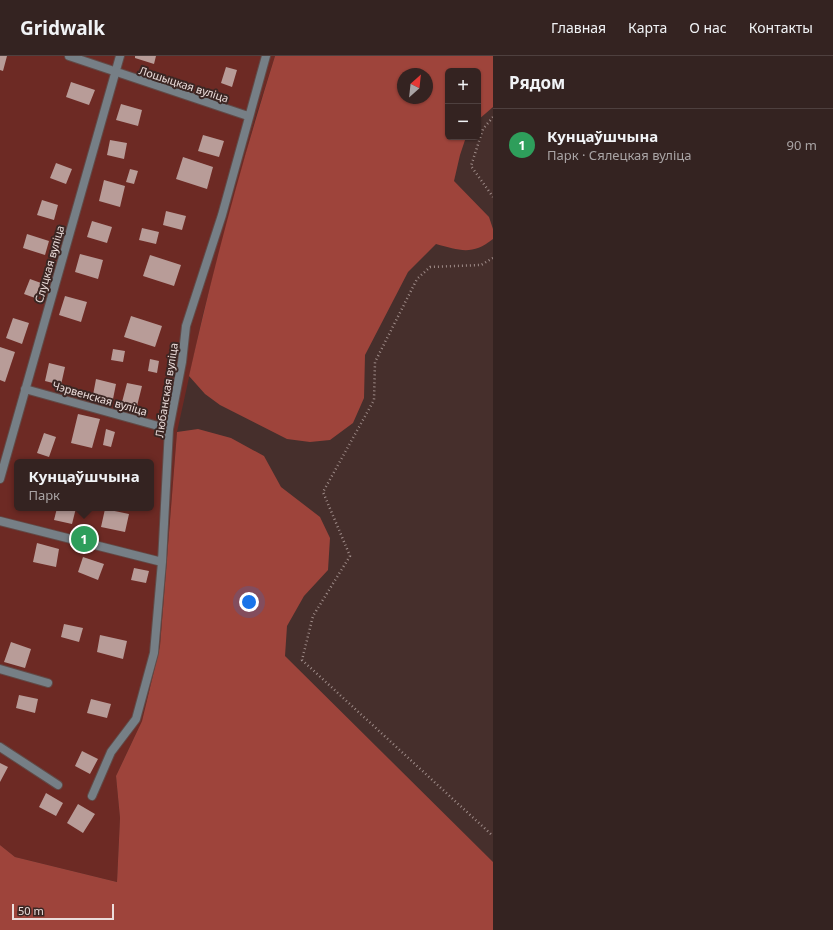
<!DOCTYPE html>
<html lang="ru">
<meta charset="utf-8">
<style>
:root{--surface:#342321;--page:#3c2b2a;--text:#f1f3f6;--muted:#a9a4a5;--line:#4e403f;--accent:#95b2f1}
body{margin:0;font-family:"Noto Sans",sans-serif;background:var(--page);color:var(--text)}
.controls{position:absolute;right:12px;top:12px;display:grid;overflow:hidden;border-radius:6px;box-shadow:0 1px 3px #0004}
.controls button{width:36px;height:36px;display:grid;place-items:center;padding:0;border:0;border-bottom:1px solid var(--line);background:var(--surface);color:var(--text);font:20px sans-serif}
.compass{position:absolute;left:397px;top:12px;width:36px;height:36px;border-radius:50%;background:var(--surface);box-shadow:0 1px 3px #0004;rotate:27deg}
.scale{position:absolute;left:12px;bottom:10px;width:102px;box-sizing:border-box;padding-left:4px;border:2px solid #ecdddb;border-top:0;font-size:11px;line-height:14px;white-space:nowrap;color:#ecdddb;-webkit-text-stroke:3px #3b2623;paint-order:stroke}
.you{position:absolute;left:249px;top:546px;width:14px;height:14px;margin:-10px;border:3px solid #fff;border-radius:50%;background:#1a73e8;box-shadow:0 0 0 6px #1a73e833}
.badge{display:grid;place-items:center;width:26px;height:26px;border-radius:50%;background:var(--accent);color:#fff;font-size:13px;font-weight:700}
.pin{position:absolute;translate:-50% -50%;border:2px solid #fff;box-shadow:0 1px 4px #0006}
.popup{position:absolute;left:14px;top:403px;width:140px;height:52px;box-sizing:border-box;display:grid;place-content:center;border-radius:6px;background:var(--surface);filter:drop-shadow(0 1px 3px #0005);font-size:13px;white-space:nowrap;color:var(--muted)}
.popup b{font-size:15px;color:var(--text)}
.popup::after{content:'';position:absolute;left:50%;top:100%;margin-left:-8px;border:8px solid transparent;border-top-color:var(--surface)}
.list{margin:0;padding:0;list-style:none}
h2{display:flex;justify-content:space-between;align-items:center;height:52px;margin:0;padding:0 16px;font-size:17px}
h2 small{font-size:13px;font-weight:400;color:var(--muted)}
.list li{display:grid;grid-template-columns:26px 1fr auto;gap:12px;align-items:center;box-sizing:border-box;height:72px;padding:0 16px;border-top:1px solid var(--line)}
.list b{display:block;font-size:15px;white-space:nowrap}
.list p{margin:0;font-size:13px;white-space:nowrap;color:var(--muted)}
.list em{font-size:13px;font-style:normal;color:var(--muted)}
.map{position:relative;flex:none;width:493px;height:874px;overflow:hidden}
header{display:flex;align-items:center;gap:24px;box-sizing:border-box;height:56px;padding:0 20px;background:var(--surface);border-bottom:1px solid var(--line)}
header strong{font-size:19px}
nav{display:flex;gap:22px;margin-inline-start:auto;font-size:14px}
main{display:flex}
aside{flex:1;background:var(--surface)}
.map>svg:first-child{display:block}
</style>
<header>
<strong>Gridwalk</strong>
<nav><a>Главная</a><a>Карта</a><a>О нас</a><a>Контакты</a></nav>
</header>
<main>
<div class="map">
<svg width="493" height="874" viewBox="0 0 493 874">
<rect width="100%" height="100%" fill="#462f2c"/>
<path fill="#6d2a24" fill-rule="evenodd" d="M 0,0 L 275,0 L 256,60 L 203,258 L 177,376 L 160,590 L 142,665 L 116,720 L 120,762 L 117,826 L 15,801 L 0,789 ZM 17,406 L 151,406 L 151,452 L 17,452 Z"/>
<path fill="#9e443b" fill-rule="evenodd" d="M 275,0 L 493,0 L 493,51 L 478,64 L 478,15 L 448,15 L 448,81 L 466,81 L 460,99 L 454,125 L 489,161 L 493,173 L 493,183 C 472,200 459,194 436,188 L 408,216 L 365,299 L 364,342 L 353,367 L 330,384 L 310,386 L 287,383 L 220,349 L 205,338 L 189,320 C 213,212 242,105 275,0 ZM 403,18 L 427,18 L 427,42 L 403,42 Z
M 198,373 L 231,382 L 264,400 L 281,431 L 320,461 L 330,482 L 328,514 L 304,540 L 287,570 L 285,600 L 493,806 L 493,874 L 0,874 L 0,789 L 15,801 L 117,826 L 120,762 L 116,720 L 142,665 L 160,590 L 177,376 Z"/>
<path fill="#b89c98" d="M 0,0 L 7,0 L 3,15 L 0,14 Z
M 135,0 L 156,0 L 154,8 L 135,2 Z
M 226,11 L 237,14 L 232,31 L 221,27 Z
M 71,26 L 95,34 L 89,49 L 66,41 Z
M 121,48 L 142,54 L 138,70 L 116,64 Z
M 203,79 L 224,85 L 219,101 L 198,95 Z
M 110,84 L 127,87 L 124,103 L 107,99 Z
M 183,101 L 213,111 L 207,133 L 176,123 Z
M 56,107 L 72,113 L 66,128 L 50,122 Z
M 130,113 L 138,115 L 134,128 L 126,126 Z
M 104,124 L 125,130 L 120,151 L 99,145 Z
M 42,144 L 58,149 L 54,164 L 37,159 Z
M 166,155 L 186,160 L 182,174 L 163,169 Z
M 92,165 L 112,171 L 107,187 L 87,181 Z
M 142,172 L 159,176 L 156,188 L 139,184 Z
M 27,178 L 49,185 L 45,199 L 23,192 Z
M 80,198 L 103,204 L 98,223 L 75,216 Z
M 150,199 L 181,209 L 174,230 L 143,220 Z
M 30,223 L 41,227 L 35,242 L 24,238 Z
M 65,240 L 87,246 L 81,266 L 59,259 Z
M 131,260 L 162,270 L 155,291 L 124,281 Z
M 13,262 L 29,267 L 22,288 L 6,282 Z
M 0,291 L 15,296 L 5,326 L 0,324 Z
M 113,293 L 125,295 L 123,306 L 111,304 Z
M 150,303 L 159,305 L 157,317 L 148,315 Z
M 49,307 L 65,311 L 61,329 L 45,325 Z
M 96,323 L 116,328 L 113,343 L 93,339 Z
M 127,327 L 142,330 L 137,350 L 122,346 Z
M 78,358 L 100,363 L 92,392 L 71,387 Z
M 106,373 L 115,376 L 111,391 L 103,389 Z
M 44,377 L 56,381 L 49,401 L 37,397 Z
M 57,452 L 76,452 L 72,468 L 54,464 Z
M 105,453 L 129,458 L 125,476 L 101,471 Z
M 37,487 L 59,493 L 56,511 L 33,506 Z
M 83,501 L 104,508 L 98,524 L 78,516 Z
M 134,512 L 149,515 L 146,527 L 131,524 Z
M 64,568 L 83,572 L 79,586 L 61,581 Z
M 100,579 L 127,585 L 123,603 L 97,596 Z
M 11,586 L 31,593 L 25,612 L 4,606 Z
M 19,639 L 38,643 L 35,657 L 16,652 Z
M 91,643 L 111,648 L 107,662 L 87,657 Z
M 82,695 L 98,703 L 90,718 L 75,710 Z
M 0,707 L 8,711 L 0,726 Z
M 46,737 L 63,747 L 56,760 L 39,751 Z
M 78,748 L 95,758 L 83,777 L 67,767 Z"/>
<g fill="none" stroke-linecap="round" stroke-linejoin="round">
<g stroke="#614b48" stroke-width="10">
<path id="street" d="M 69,0 L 248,60
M 25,333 L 169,373
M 0,423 L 120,0
M 0,465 L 162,506
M 0,613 L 48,627
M 0,691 L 58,729
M 92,740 L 111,696 L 136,663 L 154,597 L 162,506 L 169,373 L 182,306 L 186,270 L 222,159 L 266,0"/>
</g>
<path stroke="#9f8c89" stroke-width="2.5" stroke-dasharray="1 3" stroke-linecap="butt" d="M 493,61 L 483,73 L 471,110 L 493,141
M 493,202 L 481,209 L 430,211 L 417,223 L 375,306 L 374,344 L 323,436 L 350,500 L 313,560 L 302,604 L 493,780"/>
<use href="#street" stroke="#767f86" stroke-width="8"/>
</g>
<g text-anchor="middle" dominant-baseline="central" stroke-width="4" stroke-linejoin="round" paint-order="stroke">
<g font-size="11" fill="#ecdddb" stroke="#3b2623">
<text transform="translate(184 28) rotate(18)">Лошыцкая вуліца</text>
<text transform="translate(49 208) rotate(-74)">Слуцкая вуліца</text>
<text transform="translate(166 334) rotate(-81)">Любанская вуліца</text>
<text transform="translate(100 342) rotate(16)">Чэрвенская вуліца</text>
</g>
</g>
</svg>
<div class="controls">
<button>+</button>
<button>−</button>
</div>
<svg class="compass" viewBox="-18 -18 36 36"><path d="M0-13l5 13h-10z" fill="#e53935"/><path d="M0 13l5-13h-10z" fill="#a9a4a5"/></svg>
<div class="scale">50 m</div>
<div class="you"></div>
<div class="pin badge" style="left:84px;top:483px;background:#2e9e5b">1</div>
<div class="popup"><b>Кунцаўшчына</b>Парк</div>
</div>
<aside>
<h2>Рядом<small></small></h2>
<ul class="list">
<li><span class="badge" style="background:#2e9e5b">1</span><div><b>Кунцаўшчына</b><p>Парк · Сялецкая вуліца</p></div><em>90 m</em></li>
</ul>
</aside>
</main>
